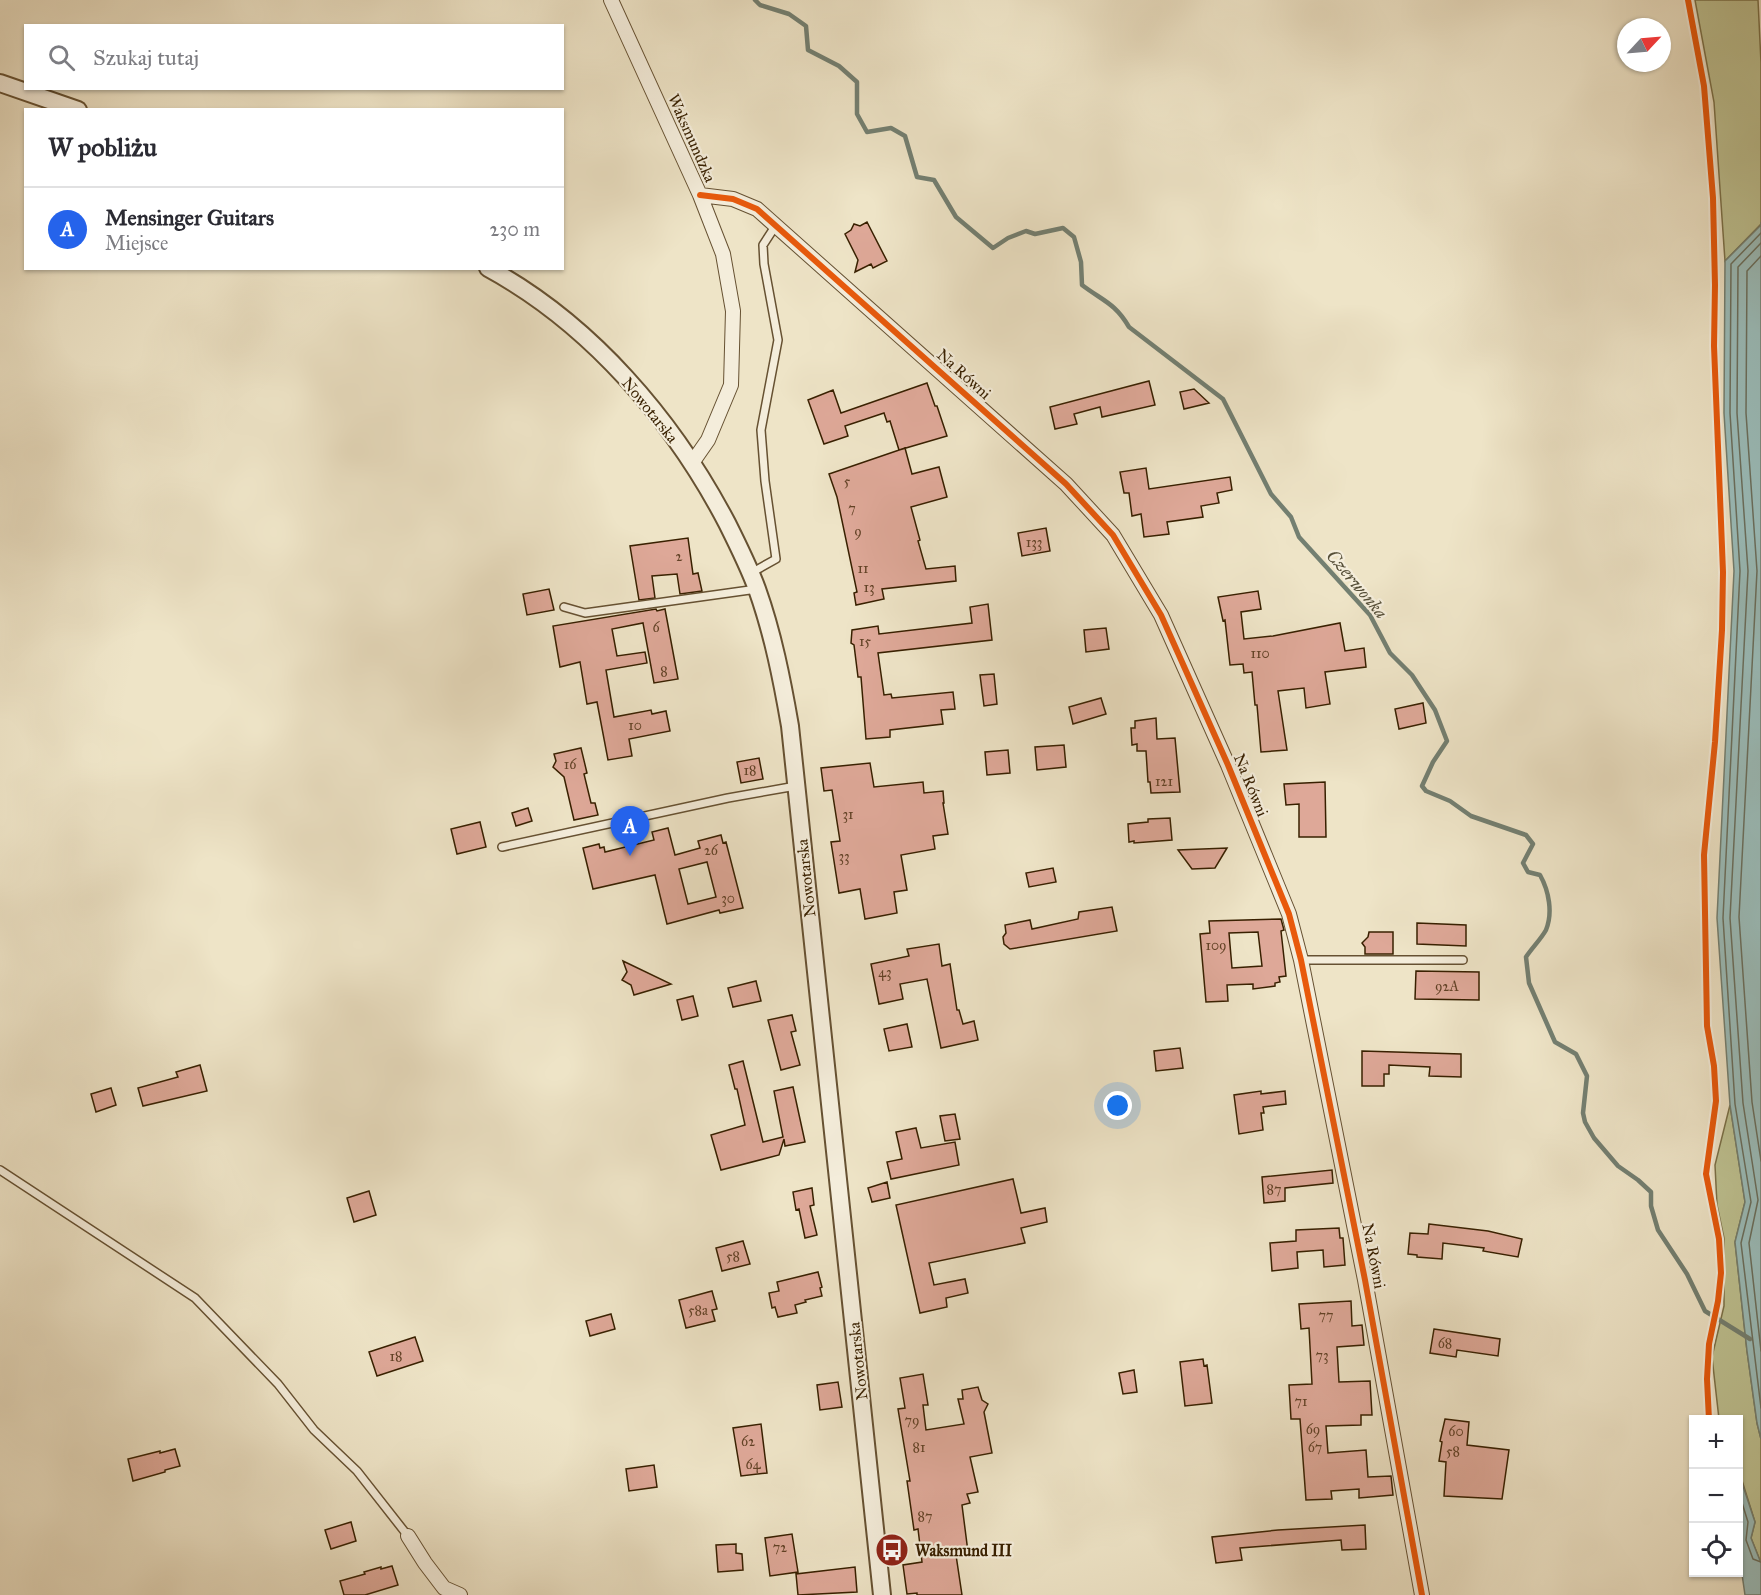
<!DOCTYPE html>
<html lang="pl">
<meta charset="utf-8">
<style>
:root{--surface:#fff;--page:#f2f2f3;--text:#2b2b33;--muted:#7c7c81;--line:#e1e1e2;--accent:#2563eb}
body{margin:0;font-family:"IM FELL Great Primer",serif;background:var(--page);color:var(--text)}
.controls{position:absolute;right:18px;bottom:18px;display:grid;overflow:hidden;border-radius:0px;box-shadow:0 2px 4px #0004}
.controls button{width:54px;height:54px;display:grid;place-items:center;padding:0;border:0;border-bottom:2px solid var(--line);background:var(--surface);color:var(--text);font:30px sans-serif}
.compass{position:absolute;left:1617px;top:18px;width:54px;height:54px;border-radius:50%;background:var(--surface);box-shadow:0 2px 4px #0004;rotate:64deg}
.you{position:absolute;left:1118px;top:1106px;width:21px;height:21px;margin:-15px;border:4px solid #fff;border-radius:50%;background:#1a73e8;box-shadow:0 0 0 9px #1a73e833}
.badge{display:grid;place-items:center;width:39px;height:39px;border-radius:50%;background:var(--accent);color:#fff;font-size:20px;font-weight:700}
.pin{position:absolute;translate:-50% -50px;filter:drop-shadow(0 2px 3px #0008)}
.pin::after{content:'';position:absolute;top:32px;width:21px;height:18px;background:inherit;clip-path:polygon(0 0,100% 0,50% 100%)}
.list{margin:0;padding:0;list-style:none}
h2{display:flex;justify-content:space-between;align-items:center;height:78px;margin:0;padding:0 24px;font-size:26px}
h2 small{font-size:20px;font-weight:400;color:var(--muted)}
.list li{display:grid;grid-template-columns:39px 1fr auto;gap:18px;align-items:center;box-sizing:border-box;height:84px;padding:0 24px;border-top:2px solid var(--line)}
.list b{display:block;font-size:22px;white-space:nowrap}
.list p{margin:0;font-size:20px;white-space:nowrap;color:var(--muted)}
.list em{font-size:20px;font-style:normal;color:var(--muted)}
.icon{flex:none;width:33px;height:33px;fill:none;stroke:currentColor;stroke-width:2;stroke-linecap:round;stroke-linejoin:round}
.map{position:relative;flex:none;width:1761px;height:1595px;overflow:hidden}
.search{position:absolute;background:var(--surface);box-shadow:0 2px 4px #0004;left:24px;top:24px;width:540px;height:66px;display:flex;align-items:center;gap:15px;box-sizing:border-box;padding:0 21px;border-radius:0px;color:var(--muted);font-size:22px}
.panel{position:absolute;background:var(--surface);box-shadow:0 2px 4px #0004;left:24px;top:108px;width:540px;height:162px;border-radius:0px}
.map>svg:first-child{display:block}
</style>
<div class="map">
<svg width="1761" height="1595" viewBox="0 0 1761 1595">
<rect width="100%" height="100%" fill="#eee4c7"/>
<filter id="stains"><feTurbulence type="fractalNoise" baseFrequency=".00333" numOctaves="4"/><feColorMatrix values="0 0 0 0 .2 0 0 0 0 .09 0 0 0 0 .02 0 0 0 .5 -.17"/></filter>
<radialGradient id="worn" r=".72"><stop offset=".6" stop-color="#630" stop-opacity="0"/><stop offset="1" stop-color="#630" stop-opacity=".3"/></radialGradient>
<path fill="#bec292" stroke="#7b7149" stroke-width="1.5" d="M 1695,0 L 1758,0 L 1761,63 L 1761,224 L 1725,261 L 1714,102 Z
M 1730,1105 L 1745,1202 L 1735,1242 L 1747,1351 L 1757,1423 L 1761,1439 L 1761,1563 L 1751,1538 L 1755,1522 L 1739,1471 L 1738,1420 L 1719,1419 L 1712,1357 L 1724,1306 L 1724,1238 L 1717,1205 L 1715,1165 Z"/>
<path fill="#9bbebc" stroke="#737f71" stroke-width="1.5" d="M 1761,222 L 1761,1439 L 1757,1423 L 1747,1351 L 1735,1242 L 1745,1202 L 1730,1105 L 1717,918 L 1734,571 L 1724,413 L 1725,261 L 1761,225 Z
M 1738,1471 L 1755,1522 L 1751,1538 L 1761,1563 L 1761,1595 L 1745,1595 L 1739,1553 Z"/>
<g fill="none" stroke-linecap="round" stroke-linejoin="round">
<path stroke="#6a6f5e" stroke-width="1.5" d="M 1761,233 L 1731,264 L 1730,413 L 1740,571 L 1723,918 L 1735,1104 L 1751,1202 L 1741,1243 L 1761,1408
M 1761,243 L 1738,267 L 1737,413 L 1748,571 L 1730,918 L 1743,1103 L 1758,1200 L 1749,1243 L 1761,1351
M 1761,256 L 1747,271 L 1746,413 L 1757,571 L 1739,917 L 1752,1102 L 1761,1161
M 1738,1490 L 1748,1522 L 1746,1540 L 1753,1559 L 1761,1562"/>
<path stroke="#737f71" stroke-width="4.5" d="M 755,0 L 760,5 L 789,14 L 806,26 L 808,50 L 839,66 L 857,82 L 857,114 L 867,132 L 891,128 L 905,136 L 917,177 L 934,180 L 956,217 L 993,248 L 1008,238 L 1026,231 L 1035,234 L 1063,228 L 1074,237 L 1081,262 L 1082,285 C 1103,301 1115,303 1129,327 L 1223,399 L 1271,494 L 1291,517 L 1299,537 L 1370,615 L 1390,653 L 1412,675 L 1435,710 L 1447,741 L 1433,762 L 1422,786 L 1426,791 L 1450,801 L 1471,816 L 1526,835 L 1533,844 L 1523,863 L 1528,872 L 1540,875 C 1549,891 1553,913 1546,930 C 1541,939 1532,948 1526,957 L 1529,983 L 1555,1042 L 1576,1054 L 1587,1076 L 1583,1113 L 1585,1122 L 1594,1138 L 1618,1166 L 1638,1180 L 1651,1192 L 1651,1206 L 1658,1230 L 1687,1274 L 1705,1311 L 1750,1339"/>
</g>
<path fill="#dea898" stroke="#382000" stroke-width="1.5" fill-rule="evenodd" d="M 867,222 L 887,261 L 873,268 L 871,264 L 855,272 L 858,260 L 845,234 L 851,230 L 854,224 L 860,226 Z
M 1149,381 L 1155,405 L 1102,417 L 1100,407 L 1074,414 L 1077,424 L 1055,429 L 1050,407 Z
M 927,383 L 935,406 L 937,406 L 947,436 L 899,450 L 890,421 L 887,422 L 884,413 L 845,426 L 848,436 L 824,444 L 808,400 L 833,390 L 841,413 Z
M 1194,389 L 1209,403 L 1184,409 L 1180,392 Z
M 905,448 L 912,474 L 939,467 L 947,497 L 911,507 L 920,540 L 918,541 L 926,569 L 955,566 L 956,581 L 882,589 L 884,599 L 856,605 L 854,593 L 857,592 L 837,497 L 829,474 Z
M 1146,468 L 1149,489 L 1230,477 L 1232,490 L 1217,493 L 1219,503 L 1201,506 L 1203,517 L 1167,522 L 1169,534 L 1144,537 L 1141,514 L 1132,516 L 1129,493 L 1124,493 L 1120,472 Z
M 1046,528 L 1050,551 L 1022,556 L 1018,533 Z
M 688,538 L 693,574 L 698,573 L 702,591 L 680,594 L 677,574 L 652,576 L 655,598 L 639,600 L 630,546 Z
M 549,589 L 554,610 L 527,615 L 523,594 Z
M 1258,591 L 1261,609 L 1241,612 L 1244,639 L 1273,636 L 1340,623 L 1345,651 L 1364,648 L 1366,667 L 1325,672 L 1330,704 L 1306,708 L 1304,688 L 1278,691 L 1287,750 L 1261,752 L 1257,705 L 1255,705 L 1252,672 L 1244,673 L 1243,664 L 1230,665 L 1225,620 L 1223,621 L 1218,597 Z
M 988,604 L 992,640 L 878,653 L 884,695 L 891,694 L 892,698 L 953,692 L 955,709 L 941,710 L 943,724 L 890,730 L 890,737 L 866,739 L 861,677 L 858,677 L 854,645 L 851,643 L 852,630 L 878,626 L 879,634 L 972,623 L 970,607 Z
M 656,609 L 657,611 L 665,609 L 678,679 L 654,683 L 643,623 L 612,629 L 617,656 L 645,652 L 647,663 L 606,670 L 614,717 L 651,710 L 652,714 L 666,711 L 670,731 L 629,739 L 632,756 L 608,760 L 597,702 L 587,704 L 580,662 L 560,667 L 553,626 Z
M 1106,628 L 1109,649 L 1086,652 L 1084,630 Z
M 994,674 L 997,704 L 984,706 L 980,675 Z
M 1101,698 L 1106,714 L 1073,724 L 1069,707 Z
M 1423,703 L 1426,723 L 1399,729 L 1395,709 Z
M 1156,718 L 1157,739 L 1175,738 L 1180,792 L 1151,793 L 1150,782 L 1148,782 L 1146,751 L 1137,751 L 1137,744 L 1132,745 L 1131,728 L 1135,728 L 1135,721 Z
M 1064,745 L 1066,767 L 1037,770 L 1035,747 Z
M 581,748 L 587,773 L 584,774 L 591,803 L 595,803 L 598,815 L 574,820 L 564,777 L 553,767 L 556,761 L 554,754 Z
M 1008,750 L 1010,773 L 987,775 L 985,752 Z
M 759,758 L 763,779 L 741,783 L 737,762 Z
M 870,763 L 874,787 L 923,782 L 924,793 L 943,791 L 944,803 L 943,803 L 948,834 L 933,836 L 935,849 L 901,855 L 907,890 L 894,892 L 897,913 L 865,919 L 860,889 L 839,893 L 831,842 L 840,841 L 832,790 L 824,791 L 821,768 Z
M 1325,782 L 1326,837 L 1299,837 L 1299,804 L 1286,805 L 1284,784 Z
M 528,808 L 532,821 L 516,826 L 512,813 Z
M 1170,818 L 1172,840 L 1134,843 L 1134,841 L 1129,842 L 1128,824 L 1148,822 L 1148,819 Z
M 480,822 L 486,847 L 457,854 L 451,829 Z
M 668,828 L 675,855 L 700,848 L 698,841 L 721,835 L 723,843 L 726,842 L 743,908 L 720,913 L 719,910 L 667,924 L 655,875 L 593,889 L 583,848 L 599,844 L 600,848 L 604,847 L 605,852 L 654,840 L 652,832 ZM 707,862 L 716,897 L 688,904 L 679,869 Z
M 1227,848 L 1215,868 L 1192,869 L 1178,850 Z
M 1053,868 L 1056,882 L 1029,887 L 1026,873 Z
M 1112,907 L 1117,931 L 1010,949 L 1004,944 L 1003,937 L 1006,933 L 1005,925 L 1030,920 L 1032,929 L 1078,919 L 1079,912 Z
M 1281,919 L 1284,930 L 1281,931 L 1286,976 L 1279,977 L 1280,982 L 1275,983 L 1275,986 L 1253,989 L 1253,984 L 1227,985 L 1228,1001 L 1206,1002 L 1200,934 L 1210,933 L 1209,921 ZM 1258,932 L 1262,966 L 1232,968 L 1229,933 Z
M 1417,923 L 1466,925 L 1466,946 L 1417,944 Z
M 1369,932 L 1393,932 L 1393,954 L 1365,954 L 1365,947 L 1362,943 L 1368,937 Z
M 939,944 L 942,966 L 950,964 L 957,1010 L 959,1010 L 963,1024 L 974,1021 L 978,1040 L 941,1048 L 927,979 L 900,984 L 903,999 L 879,1004 L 871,964 L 909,956 L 907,949 Z
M 623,961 L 671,984 L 634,995 L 631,985 L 622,980 L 627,972 Z
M 1416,971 L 1479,972 L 1479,1000 L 1415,999 Z
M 756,981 L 761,1001 L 733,1007 L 728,988 Z
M 693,996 L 698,1016 L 682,1020 L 677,1000 Z
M 792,1015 L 796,1031 L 791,1032 L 800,1065 L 781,1070 L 768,1020 Z
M 907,1024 L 912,1047 L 889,1051 L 884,1029 Z
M 1180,1048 L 1183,1068 L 1156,1071 L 1154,1051 Z
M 1362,1051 L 1461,1054 L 1461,1077 L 1429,1076 L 1430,1067 L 1389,1065 L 1389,1074 L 1384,1074 L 1384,1086 L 1362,1086 Z
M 743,1061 L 763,1142 L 783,1137 L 774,1091 L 793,1087 L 805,1142 L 785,1146 L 784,1139 L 779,1155 L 721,1170 L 711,1135 L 745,1125 L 737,1089 L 735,1089 L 729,1065 Z
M 200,1065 L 207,1091 L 143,1106 L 138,1088 L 178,1077 L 176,1072 Z
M 111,1088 L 116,1105 L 96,1112 L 91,1094 Z
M 1261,1091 L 1261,1094 L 1285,1091 L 1286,1104 L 1263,1107 L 1264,1113 L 1261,1113 L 1263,1130 L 1239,1134 L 1234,1095 Z
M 955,1114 L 960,1139 L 945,1141 L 940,1116 Z
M 916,1128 L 921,1148 L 955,1142 L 959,1165 L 891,1179 L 887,1162 L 902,1159 L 896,1132 Z
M 1332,1170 L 1333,1183 L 1285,1188 L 1285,1201 L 1264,1203 L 1262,1177 Z
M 1013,1179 L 1021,1213 L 1045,1208 L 1047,1222 L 1021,1228 L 1025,1243 L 929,1263 L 934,1285 L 965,1279 L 968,1293 L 946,1298 L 947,1307 L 920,1313 L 896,1205 Z
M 887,1182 L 890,1198 L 872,1202 L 868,1188 Z
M 812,1188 L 814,1205 L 810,1206 L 817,1235 L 805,1238 L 799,1209 L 796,1210 L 793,1192 Z
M 369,1191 L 376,1215 L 354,1222 L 347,1198 Z
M 1429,1224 L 1488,1231 L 1522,1239 L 1518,1257 L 1483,1251 L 1484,1248 L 1443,1243 L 1442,1259 L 1417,1257 L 1417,1255 L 1408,1254 L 1410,1233 L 1428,1234 Z
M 1339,1228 L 1340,1238 L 1343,1238 L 1345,1265 L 1324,1267 L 1323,1250 L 1297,1252 L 1298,1268 L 1272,1271 L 1270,1243 L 1296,1241 L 1296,1230 Z
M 743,1241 L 750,1264 L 722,1271 L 716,1248 Z
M 818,1272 L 822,1287 L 820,1288 L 822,1296 L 805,1300 L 806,1302 L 795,1305 L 797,1313 L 778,1317 L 775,1307 L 772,1308 L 769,1293 L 779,1291 L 777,1282 Z
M 712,1291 L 717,1309 L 712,1310 L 715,1321 L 686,1328 L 679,1300 Z
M 1351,1301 L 1352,1326 L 1362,1325 L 1364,1345 L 1337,1347 L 1339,1382 L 1370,1381 L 1372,1415 L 1361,1415 L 1361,1425 L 1326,1426 L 1328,1453 L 1366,1450 L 1368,1477 L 1391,1476 L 1393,1495 L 1359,1498 L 1359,1489 L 1331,1491 L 1332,1499 L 1306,1500 L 1300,1419 L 1291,1419 L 1289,1385 L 1312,1384 L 1309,1328 L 1301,1329 L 1299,1304 Z
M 611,1314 L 615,1329 L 590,1336 L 586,1321 Z
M 1434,1329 L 1500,1339 L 1498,1356 L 1457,1350 L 1456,1357 L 1430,1353 Z
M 415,1337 L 423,1361 L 377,1376 L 369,1352 Z
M 1203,1359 L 1204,1366 L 1207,1365 L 1212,1403 L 1185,1406 L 1180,1362 Z
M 1134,1370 L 1137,1392 L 1123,1394 L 1119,1373 Z
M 923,1374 L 928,1405 L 923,1405 L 926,1430 L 964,1424 L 958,1399 L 963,1399 L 962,1390 L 978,1387 L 982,1400 L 988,1404 L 984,1412 L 992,1453 L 970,1457 L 978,1492 L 967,1494 L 970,1503 L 962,1505 L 968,1552 L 956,1555 L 962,1595 L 917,1595 L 917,1593 L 907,1594 L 903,1565 L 922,1562 L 918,1529 L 914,1530 L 907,1481 L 910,1481 L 898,1409 L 905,1408 L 900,1378 Z
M 838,1382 L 842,1407 L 820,1410 L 817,1385 Z
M 1445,1419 L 1469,1422 L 1467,1445 L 1509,1450 L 1502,1499 L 1444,1496 L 1446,1462 L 1439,1461 L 1442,1442 L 1440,1441 Z
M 761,1424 L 767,1473 L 741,1476 L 733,1428 Z
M 175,1449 L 180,1466 L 165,1470 L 165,1472 L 133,1481 L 128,1459 L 160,1451 L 160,1453 Z
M 654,1465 L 657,1487 L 629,1491 L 626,1469 Z
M 351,1522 L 356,1541 L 331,1549 L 325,1530 Z
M 1365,1525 L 1366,1549 L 1342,1550 L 1341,1540 L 1240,1548 L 1242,1560 L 1216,1563 L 1212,1537 L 1278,1530 Z
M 792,1534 L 798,1572 L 770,1576 L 765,1538 Z
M 736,1544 L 736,1553 L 742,1554 L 743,1570 L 718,1572 L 716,1545 Z
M 392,1566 L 398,1585 L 365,1595 L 344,1595 L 340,1581 L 365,1574 L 364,1572 L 381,1567 L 381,1569 Z
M 855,1567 L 857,1592 L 798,1595 L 796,1574 Z"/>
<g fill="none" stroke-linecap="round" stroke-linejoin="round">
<g stroke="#665132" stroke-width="10">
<path id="service" d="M 751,573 L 776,559 L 765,481 L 761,430 L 778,340 L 764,264 L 763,245 L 776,225
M 564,607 L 585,613 L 757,589
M 502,847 L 728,798 L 796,786
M 1301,960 L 1463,960
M 0,1170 L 195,1298 L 278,1384 L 314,1430 L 357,1471 L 408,1536"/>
</g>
<g stroke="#665132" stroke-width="16">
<path id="minor" d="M 611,0 L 700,195 L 723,254 L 733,311 L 731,385 L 708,440 L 692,463
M 700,195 L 733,199 L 757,209 L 1066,484 L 1113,535 L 1161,615 L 1228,765 L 1289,914 L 1301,960 L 1365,1280 L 1422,1595
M 408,1536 L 425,1563 L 444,1588 L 460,1595"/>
</g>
<g stroke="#665132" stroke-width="20">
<path id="tertiary" d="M 0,83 L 78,110
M 488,268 C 591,324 673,420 727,523 C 738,545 749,567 757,589 C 773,634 782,680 790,726 L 882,1595"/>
</g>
<use href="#service" stroke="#f4eddb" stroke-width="7"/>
<use href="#minor" stroke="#f4eddb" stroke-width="14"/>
<use href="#tertiary" stroke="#f4eddb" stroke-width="16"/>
<g stroke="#f4eddb" stroke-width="10">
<path id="cycleway" d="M 1688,0 L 1704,86 L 1713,198 L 1715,285 L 1714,346 L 1723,572 L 1722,630 L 1715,742 L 1704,855 L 1707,1026 L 1714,1066 L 1716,1101 L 1706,1174 L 1719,1239 L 1721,1273 L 1718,1301 L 1709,1344 L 1707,1379 L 1709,1420
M 700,195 L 733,199 L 757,209 L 1066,484 L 1113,535 L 1161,615 L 1228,765 L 1289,914 L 1301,960 L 1365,1280 L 1422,1595"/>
</g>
<use href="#cycleway" stroke="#e8590c" stroke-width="6"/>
</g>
<defs>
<g id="bus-disc" transform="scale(1.725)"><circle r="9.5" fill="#8f2418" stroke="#f4eddb"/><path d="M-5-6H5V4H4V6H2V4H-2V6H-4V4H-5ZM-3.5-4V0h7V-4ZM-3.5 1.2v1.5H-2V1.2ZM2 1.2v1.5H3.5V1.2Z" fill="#fff"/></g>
</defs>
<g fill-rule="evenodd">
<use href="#bus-disc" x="892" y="1550"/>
</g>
<g text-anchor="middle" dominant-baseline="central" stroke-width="4.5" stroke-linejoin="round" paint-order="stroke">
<g font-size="14" fill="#624226">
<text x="847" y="481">5</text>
<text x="852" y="508">7</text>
<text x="858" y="531">9</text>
<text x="1034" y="542">133</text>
<text x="679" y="556">2</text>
<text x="863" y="568">11</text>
<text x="869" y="587">13</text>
<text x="656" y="627">6</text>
<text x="865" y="641">15</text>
<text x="1260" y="653">110</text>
<text x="664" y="671">8</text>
<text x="635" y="725">10</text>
<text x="570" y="764">16</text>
<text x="750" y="770">18</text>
<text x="1164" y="781">121</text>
<text x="848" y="814">31</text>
<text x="711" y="850">26</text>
<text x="844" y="856">33</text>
<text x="728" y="898">30</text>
<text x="1216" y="945">109</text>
<text x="885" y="972">43</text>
<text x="1447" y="986">92A</text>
<text x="1274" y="1189">87</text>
<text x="733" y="1256">58</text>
<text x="698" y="1310">58a</text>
<text x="1326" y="1315">77</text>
<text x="1445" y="1343">68</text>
<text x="1322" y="1355">73</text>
<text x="396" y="1356">18</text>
<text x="1301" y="1401">71</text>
<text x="912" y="1420">79</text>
<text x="1313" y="1429">69</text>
<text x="1456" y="1431">60</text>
<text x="748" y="1441">62</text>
<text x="919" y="1447">81</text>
<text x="1315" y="1447">67</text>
<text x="1453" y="1451">58</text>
<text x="753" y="1464">64</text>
<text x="925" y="1516">87</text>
<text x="780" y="1547">72</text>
</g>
<g font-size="16" fill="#382000" stroke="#f4eddb">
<text transform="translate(692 138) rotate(66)">Waksmundzka</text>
<text transform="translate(964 374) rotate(42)">Na Równi</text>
<text transform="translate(650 410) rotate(51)">Nowotarska</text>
<text transform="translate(1251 785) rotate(68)">Na Równi</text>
<text transform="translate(806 878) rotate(-96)">Nowotarska</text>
<text transform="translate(1374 1256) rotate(79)">Na Równi</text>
<text transform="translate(858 1361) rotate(-96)">Nowotarska</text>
</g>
<g font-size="16" font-weight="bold" fill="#382000" stroke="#f4eddb" text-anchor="start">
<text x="915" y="1550">Waksmund III</text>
</g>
<g font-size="18" font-style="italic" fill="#564f38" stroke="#f4eddb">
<text transform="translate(1357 584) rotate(50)">Czerwonka</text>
</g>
</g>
<rect width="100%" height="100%" filter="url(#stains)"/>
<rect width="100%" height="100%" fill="url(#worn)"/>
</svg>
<div class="controls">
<button>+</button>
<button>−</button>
<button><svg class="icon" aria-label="locate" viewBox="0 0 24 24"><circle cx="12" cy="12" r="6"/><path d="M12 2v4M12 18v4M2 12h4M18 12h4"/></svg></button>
</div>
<svg class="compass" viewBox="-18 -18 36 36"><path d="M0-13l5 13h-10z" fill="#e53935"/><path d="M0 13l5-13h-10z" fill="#7c7c81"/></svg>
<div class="you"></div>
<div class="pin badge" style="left:630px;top:856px">A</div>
<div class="search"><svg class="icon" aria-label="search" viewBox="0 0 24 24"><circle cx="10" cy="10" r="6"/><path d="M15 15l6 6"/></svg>Szukaj tutaj</div>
<section class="panel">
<h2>W pobliżu<small></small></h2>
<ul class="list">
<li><span class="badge">A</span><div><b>Mensinger Guitars</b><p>Miejsce</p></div><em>230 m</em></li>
</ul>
</section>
</div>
